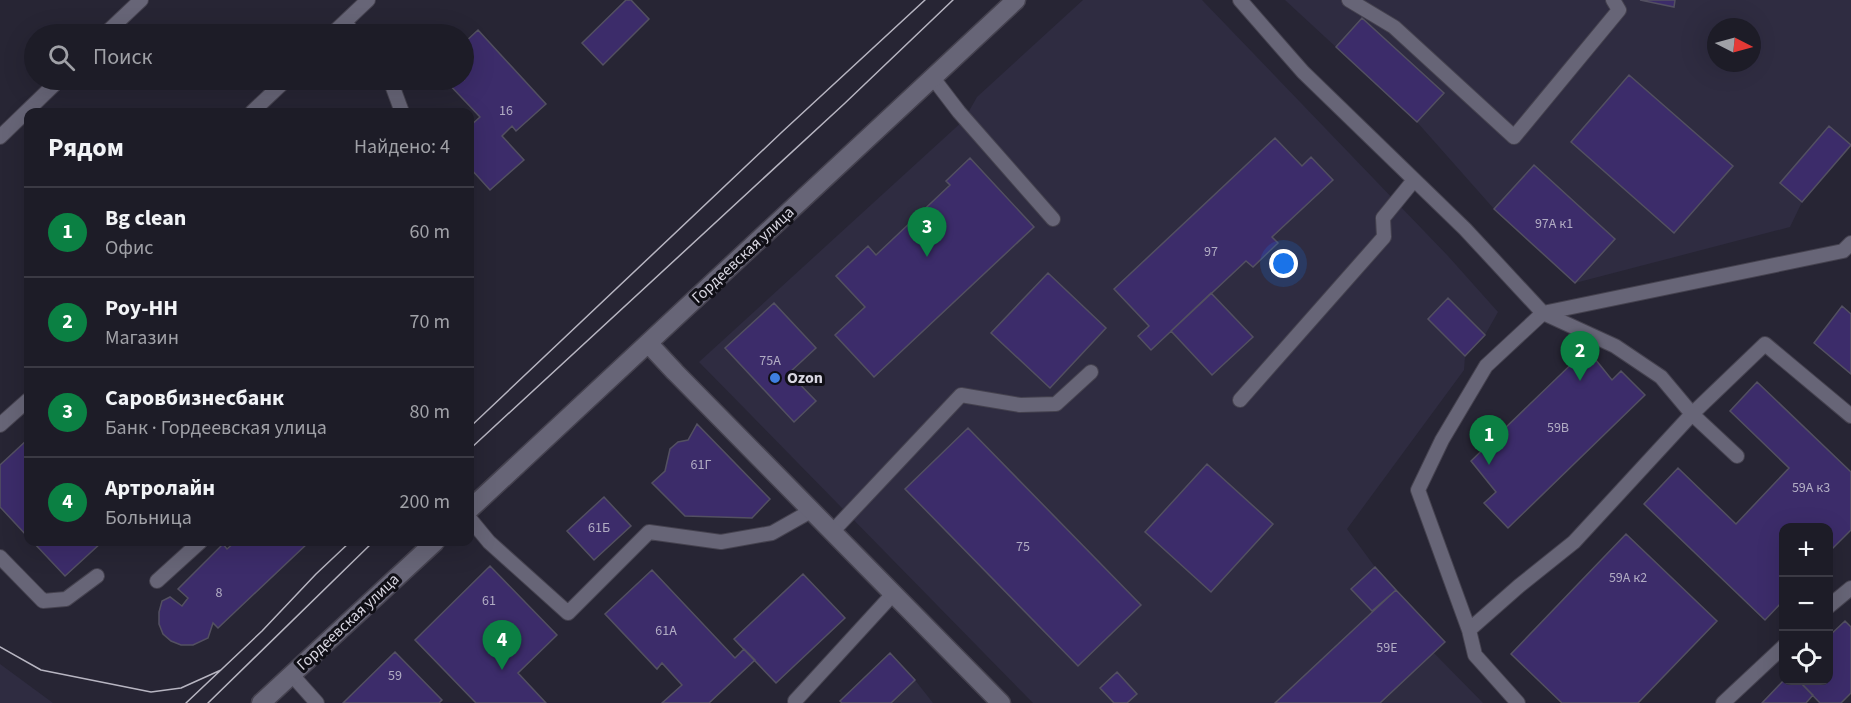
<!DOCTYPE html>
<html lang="ru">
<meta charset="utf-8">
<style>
:root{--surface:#1d1c27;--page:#2a2933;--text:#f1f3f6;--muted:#a0a1a7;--line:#3b3a44;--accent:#0b8043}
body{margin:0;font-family:"Source Sans 3",sans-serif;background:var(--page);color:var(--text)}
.controls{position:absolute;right:18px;bottom:18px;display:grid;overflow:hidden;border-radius:12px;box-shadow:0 6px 24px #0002}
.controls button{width:54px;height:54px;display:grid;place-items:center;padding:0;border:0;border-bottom:2px solid var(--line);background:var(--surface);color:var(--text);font:30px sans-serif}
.compass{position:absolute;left:1707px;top:18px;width:54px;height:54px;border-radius:50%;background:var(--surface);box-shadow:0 6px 24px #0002;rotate:96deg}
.you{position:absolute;left:1284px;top:264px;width:21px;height:21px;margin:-15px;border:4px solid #fff;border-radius:50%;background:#1a73e8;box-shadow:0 0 0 9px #1a73e833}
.badge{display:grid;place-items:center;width:39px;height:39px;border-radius:50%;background:var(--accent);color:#fff;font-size:20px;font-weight:700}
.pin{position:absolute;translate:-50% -50px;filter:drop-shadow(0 2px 3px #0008)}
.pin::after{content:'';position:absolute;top:32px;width:21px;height:18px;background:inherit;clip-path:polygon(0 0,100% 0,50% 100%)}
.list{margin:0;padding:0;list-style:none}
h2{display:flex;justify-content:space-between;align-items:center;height:78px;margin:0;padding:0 24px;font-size:26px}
h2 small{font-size:20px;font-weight:400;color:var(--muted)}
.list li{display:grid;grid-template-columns:39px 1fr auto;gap:18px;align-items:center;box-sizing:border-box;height:90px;padding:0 24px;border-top:2px solid var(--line)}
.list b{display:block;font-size:22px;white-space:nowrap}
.list p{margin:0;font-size:20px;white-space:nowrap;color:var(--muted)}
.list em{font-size:20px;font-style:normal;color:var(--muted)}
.icon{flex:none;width:33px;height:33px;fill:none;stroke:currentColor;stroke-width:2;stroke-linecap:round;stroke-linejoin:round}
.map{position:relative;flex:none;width:1851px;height:703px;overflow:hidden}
.search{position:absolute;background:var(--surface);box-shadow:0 6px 24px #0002;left:24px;top:24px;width:450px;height:66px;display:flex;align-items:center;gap:15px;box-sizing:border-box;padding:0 21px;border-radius:33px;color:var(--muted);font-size:22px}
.panel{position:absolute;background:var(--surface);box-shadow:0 6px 24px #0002;left:24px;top:108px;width:450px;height:438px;border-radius:12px}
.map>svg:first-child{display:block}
</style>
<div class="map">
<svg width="1851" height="703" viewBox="0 0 1851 703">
<rect width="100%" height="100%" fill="#272534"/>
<path fill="#2f2c41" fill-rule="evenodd" d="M 1083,0 L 1202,0 L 1448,256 L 1498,312 L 1485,335 L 1465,356 L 1464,370 L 1347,529 L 1375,567 L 1445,642 L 1434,653 L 1483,703 L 1033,703 L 699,362 L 964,120 L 977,97 Z
M 1285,0 L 1851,0 L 1851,145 L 1802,202 L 1790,227 L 1575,283 L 1494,209 L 1417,122 ZM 1716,27 L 1752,27 L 1752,63 L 1716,63 Z
M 0,664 L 53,703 L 0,703 Z
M 915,680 L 933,703 L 891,703 Z"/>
<path fill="#3c2c6a" stroke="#535061" stroke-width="1.5" d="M 626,0 L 631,0 L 649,19 L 603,65 L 582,43 Z
M 1640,0 L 1675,0 L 1674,7 Z
M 1362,18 L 1444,93 L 1417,122 L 1336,47 Z
M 478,30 L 546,104 L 516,131 L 512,126 L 502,136 L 524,160 L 490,190 L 470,168 L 470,126 L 480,117 L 445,80 L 464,80 L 464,43 Z
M 1629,75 L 1733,166 L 1674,233 L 1571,142 Z
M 1829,126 L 1851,145 L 1802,202 L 1780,183 Z
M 1275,138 L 1302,166 L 1311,157 L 1333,180 L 1272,237 L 1278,243 L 1253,267 L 1246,261 L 1151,350 L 1138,336 L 1149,326 L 1114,289 Z
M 970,158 L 1034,227 L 874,377 L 835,335 L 865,307 L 836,276 L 868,246 L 876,255 L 950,185 L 946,181 Z
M 1534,165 L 1615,239 L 1575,283 L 1494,209 Z
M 1048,273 L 1106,328 L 1050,388 L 991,333 Z
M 1211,293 L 1253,337 L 1212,375 L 1171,331 Z
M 1448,298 L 1485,335 L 1465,356 L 1428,319 Z
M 774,303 L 816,348 L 789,373 L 816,401 L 794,422 L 725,348 Z
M 1842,306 L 1851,314 L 1851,374 L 1814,343 Z
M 1587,349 L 1612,380 L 1621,371 L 1645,395 L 1508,528 L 1484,503 L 1496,492 L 1471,461 Z
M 1757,382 L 1851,472 L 1851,530 L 1828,553 L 1828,528 L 1784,528 L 1784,600 L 1765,620 L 1644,504 L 1678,468 L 1736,524 L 1789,468 L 1730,411 Z
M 697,424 L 770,499 L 752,518 L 685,516 L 652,483 L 665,471 L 670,449 L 678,442 L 688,440 Z
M 968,428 L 1141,605 L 1078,666 L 905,489 Z
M 27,440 L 28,442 L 28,537 L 0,507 L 0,465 Z
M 1207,464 L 1273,524 L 1211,592 L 1145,532 Z
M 604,497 L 631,526 L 594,560 L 567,531 Z
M 1626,534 L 1717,621 L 1638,703 L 1562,703 L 1511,654 Z
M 33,542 L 102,542 L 65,576 Z
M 235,542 L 309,542 L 218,628 L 213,623 L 208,638 L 193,645 L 181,645 L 171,641 L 163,634 L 159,624 L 159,612 L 162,601 L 170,597 L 182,606 L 188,598 L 178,589 L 223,544 L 227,549 Z
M 490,566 L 557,635 L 518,673 L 546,703 L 476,703 L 415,640 Z
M 1375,567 L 1396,590 L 1372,611 L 1351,589 Z
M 652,570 L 735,658 L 744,649 L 755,660 L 709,703 L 662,703 L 682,685 L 662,663 L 657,669 L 605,614 Z
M 803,574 L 845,618 L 776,683 L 734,639 Z
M 1396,590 L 1445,642 L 1380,703 L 1275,703 Z
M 1845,621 L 1851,627 L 1851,693 L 1841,703 L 1820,703 L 1798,680 L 1828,680 L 1828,637 Z
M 395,652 L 442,700 L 439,703 L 343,703 Z
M 890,653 L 915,680 L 891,703 L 842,703 L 840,701 Z
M 1117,672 L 1137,694 L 1127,703 L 1114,703 L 1100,688 Z
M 1784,680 L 1798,680 L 1813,695 L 1806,703 L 1762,703 Z"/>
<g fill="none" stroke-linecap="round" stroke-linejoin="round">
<g stroke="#45424f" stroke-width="16">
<path id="lane" d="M 1240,0 L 1303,72 L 1465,229 L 1543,313 L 1843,251 L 1851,243
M 1349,0 L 1394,27 L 1514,137 L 1619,10 L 1613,0
M 345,22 L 354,34
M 105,34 L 141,0
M 332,34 L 368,0
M 933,78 L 959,112 L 1053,219
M 388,80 L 392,85 L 402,112
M 252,112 L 286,80
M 0,137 L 59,80
M 1240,400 L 1384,237 L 1383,218 L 1414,180
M 0,425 L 28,400
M 470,519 L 489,542 L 568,613 L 649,532 L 721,542 L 772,533 L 811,511
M 832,532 L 961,395 L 1020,405 L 1056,404 L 1091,372
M 0,557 L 43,601 L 66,599 L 97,576
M 157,581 L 200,542
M 1828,607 L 1851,588
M 1469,630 L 1519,586 L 1574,542 L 1692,414 L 1765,344 L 1851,416
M 292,675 L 317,703
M 795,701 L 893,594
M 1518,703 L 1475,655 L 1469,630 L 1418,490 L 1442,440 L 1486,366 L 1543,313 L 1615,346 L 1661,377 L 1692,414 L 1737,456
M 1723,703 L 1784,646"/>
</g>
<g stroke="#45424f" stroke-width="21">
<path id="street" d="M 648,343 L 675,372 L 1001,703
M 470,509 L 1016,0
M 261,703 L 435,542"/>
</g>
<use href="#lane" stroke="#676577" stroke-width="14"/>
<use href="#street" stroke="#676577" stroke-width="18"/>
<path stroke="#b7b5c1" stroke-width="1.5" d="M 470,427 L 782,132 L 925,0
M 470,449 L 844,104 L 953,0
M 0,647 L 41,670 L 151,692 L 181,688 L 221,670
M 186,703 L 262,631 L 316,574 L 350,542
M 208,703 L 373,542"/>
</g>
<circle fill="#3f7fe0" stroke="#100f16" stroke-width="2" cx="775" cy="378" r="6"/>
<g text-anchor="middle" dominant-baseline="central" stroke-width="6" stroke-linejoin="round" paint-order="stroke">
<g font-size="14" fill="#b1acc3">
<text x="506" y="111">16</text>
<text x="1554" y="224">97А к1</text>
<text x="1211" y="252">97</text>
<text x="770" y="361">75А</text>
<text x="1558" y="428">59В</text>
<text x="701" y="465">61Г</text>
<text x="1811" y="488">59А к3</text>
<text x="599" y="528">61Б</text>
<text x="1023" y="547">75</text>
<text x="1628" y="578">59А к2</text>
<text x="219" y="593">8</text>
<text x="489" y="601">61</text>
<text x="666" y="631">61А</text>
<text x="1387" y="648">59Е</text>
<text x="395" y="676">59</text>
</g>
<g font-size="16" fill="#d8d6e1" stroke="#100f16">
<text transform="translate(743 255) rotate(-43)">Гордеевская улица</text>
<text transform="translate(348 622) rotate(-43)">Гордеевская улица</text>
</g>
<g font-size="16" font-weight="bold" fill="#d8d6e1" stroke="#100f16" text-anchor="start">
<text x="787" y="378">Ozon</text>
</g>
</g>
</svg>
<div class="controls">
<button>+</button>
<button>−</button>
<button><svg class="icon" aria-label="locate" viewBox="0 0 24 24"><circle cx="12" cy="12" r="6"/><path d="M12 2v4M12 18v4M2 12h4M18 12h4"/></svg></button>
</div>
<svg class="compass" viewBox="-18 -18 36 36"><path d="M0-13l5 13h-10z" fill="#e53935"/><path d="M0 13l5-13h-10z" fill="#a0a1a7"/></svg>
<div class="you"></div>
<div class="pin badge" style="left:1489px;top:465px">1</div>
<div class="pin badge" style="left:1580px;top:381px">2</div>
<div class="pin badge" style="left:927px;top:257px">3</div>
<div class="pin badge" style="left:502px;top:670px">4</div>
<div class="search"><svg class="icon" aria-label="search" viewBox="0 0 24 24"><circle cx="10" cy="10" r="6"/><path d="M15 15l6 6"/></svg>Поиск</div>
<section class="panel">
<h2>Рядом<small>Найдено: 4</small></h2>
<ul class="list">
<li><span class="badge">1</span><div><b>Bg clean</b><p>Офис</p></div><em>60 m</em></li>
<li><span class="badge">2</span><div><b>Роу-НН</b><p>Магазин</p></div><em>70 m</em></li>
<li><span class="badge">3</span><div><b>Саровбизнесбанк</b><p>Банк · Гордеевская улица</p></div><em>80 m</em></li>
<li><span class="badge">4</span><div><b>Артролайн</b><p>Больница</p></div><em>200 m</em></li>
</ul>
</section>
</div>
